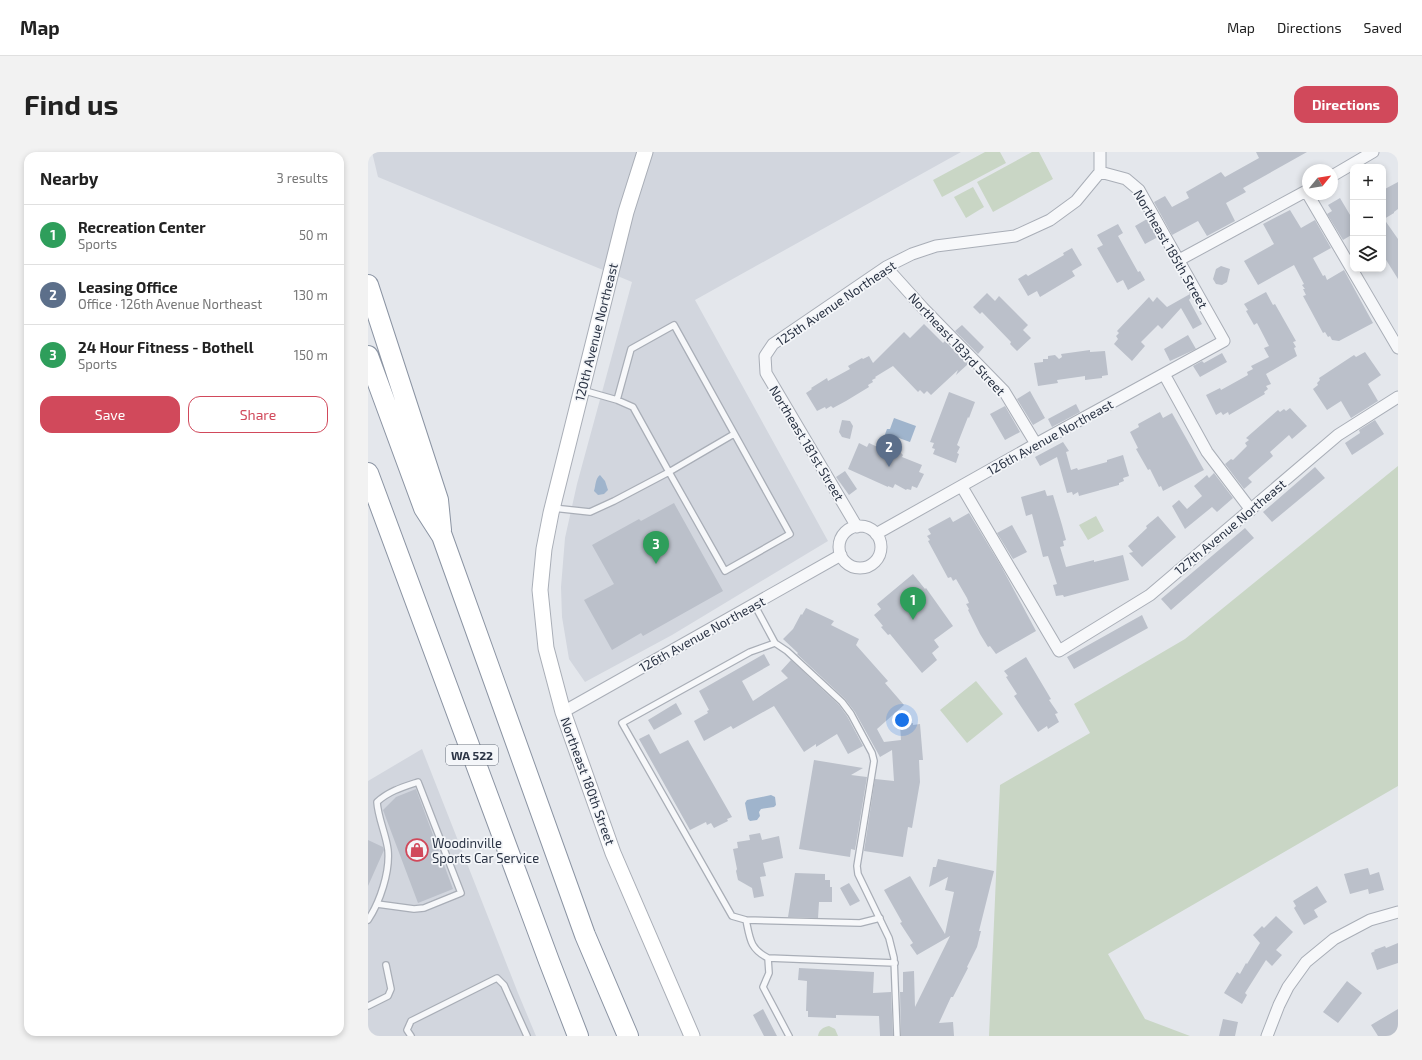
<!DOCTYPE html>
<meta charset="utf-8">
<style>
:root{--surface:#fff;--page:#f2f2f2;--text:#222;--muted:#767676;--line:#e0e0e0;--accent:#d1495b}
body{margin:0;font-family:"Exo 2",sans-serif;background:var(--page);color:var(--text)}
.controls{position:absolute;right:12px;top:12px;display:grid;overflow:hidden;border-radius:8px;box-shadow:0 2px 6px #0003}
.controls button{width:36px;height:36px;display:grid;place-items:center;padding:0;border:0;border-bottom:1px solid var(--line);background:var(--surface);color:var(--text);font:20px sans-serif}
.compass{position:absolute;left:934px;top:12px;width:36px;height:36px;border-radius:50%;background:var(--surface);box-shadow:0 2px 6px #0003;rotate:60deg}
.you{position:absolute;left:534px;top:568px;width:14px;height:14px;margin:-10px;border:3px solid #fff;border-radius:50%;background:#1a73e8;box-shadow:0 0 0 6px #1a73e833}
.badge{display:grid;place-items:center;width:26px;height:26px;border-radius:50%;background:var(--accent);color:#fff;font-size:13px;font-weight:700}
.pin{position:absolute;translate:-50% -33px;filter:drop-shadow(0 1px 2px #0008)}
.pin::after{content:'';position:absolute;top:21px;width:14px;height:12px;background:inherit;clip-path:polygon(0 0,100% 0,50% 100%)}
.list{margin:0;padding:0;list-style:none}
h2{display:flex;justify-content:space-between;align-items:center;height:52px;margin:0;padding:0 16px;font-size:17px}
h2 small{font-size:13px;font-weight:400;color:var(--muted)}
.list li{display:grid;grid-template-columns:26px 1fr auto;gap:12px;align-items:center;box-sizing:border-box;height:60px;padding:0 16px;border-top:1px solid var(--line)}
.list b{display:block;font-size:15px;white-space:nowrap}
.list p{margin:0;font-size:13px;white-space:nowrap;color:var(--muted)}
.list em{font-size:13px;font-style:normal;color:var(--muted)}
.actions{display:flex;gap:8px;padding:12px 16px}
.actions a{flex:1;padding:9px 0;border:1px solid var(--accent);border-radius:12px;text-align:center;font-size:14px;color:var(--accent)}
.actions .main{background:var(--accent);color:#fff}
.icon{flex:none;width:22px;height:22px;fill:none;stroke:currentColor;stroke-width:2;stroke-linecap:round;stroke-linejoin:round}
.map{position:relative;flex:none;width:1030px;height:884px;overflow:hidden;border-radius:12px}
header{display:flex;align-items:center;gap:24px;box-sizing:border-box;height:56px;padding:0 20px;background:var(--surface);border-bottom:1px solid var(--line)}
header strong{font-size:19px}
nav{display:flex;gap:22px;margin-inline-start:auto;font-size:14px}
.intro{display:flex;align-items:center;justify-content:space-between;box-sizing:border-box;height:96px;padding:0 24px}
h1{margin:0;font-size:28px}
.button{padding:10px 18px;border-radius:12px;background:var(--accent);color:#fff;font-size:14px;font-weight:700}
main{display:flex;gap:24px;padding:0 24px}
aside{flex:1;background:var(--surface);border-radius:12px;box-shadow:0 2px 6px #0003}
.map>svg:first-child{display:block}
</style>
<header>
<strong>Map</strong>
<nav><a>Map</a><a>Directions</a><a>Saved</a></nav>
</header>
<div class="intro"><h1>Find us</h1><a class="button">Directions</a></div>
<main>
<aside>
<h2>Nearby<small>3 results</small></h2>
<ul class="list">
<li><span class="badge" style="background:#2e9e5b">1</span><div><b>Recreation Center</b><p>Sports</p></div><em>50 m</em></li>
<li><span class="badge" style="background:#5c6f8a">2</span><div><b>Leasing Office</b><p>Office · 126th Avenue Northeast</p></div><em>130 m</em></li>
<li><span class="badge" style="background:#2e9e5b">3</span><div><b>24 Hour Fitness - Bothell</b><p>Sports</p></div><em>150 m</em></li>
</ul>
<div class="actions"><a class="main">Save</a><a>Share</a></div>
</aside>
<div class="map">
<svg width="1030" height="884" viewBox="0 0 1030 884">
<rect width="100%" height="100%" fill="#e4e7ec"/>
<path fill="#d2d6de" d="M 4,0 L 593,0 L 327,148 L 460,389 L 304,483 L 217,530 L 201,507 L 194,465 L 193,435 L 197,386 L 209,332 L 264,130 L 10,25 Z
M 54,597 L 150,841 L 168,884 L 0,884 L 0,629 Z"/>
<path fill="#c9d6c5" d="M 617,0 L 632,0 L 638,11 L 574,45 L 565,28 Z
M 664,0 L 671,0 L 685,27 L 625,60 L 609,30 Z
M 605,35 L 616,55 L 598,66 L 586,45 Z
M 1030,314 L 1030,634 L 740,802 L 777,867 L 822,884 L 621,884 L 632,633 L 722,581 L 706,552 L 817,487 Z
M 728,364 L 736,379 L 720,388 L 711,373 Z
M 608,529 L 635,562 L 599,591 L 572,558 Z
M 461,874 L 467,877 L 470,884 L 450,884 C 451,878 455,875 461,874 Z"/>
<path fill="#9fb4cc" d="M 526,266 L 548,274 L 542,290 L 528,285 L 526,289 L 516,285 L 519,277 L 522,277 Z
M 232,323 L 237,329 L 240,338 L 236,342 L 230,343 L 226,339 C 228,333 227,327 232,323 Z
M 403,643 L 407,645 L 408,653 L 406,655 L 393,657 L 391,660 L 392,664 L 389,668 L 382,669 L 380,667 L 377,651 L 379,648 Z"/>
<path fill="#bbc0ca" d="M 888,0 L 939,0 L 875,36 L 878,40 L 858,51 L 867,69 L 839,84 L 830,69 L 804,83 L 786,50 L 797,44 L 804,55 L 821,46 L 818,40 L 853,20 L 857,25 L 891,6 Z
M 1030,30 L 1030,57 L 1026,60 L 1026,61 L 1016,67 L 1030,87 L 1030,127 L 1015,103 L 1015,38 Z
M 972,46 L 985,68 L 985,82 L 975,88 L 959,62 L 964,59 L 960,53 Z
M 922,58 L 933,76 L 947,68 L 963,96 L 945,106 L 955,124 L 957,123 L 959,128 L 976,118 L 1005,171 L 971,189 L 964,188 L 962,184 L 960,185 L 957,180 L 955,181 L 935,144 L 938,143 L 935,137 L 937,137 L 934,133 L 936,132 L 926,113 L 890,133 L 876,109 L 906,92 L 895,72 Z
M 779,67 L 790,85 L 777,92 L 767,74 Z
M 750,72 L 755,81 L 750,84 L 770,120 L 772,119 L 777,128 L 760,138 L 755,128 L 749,131 L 729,96 L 735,93 L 729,83 Z
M 704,96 L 714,113 L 704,119 L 707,124 L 672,145 L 669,139 L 660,144 L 650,127 L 658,122 L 660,124 L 696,103 L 695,101 Z
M 853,114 L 862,117 L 859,130 L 854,133 L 848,132 L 845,127 L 848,117 Z
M 898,140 L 905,153 L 907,152 L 928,189 L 925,190 L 928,195 L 926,196 L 929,204 L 898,222 L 903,232 L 898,234 L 900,237 L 896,240 L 897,242 L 861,263 L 860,260 L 855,263 L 853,260 L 848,263 L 838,243 L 852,236 L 853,238 L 880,223 L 879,220 L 885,217 L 883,214 L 901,205 L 896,196 L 901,194 L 889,171 L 886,173 L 878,159 L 880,158 L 876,152 Z
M 619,141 L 627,149 L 631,144 L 660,173 L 655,178 L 663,186 L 649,199 L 642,192 L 643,190 L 614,160 L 612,162 L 605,155 Z
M 822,142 L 823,145 L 821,148 L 834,172 L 825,177 L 813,156 L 794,177 L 790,173 L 773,190 L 777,194 L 764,209 L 746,192 L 750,187 L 748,184 L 751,181 L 749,179 L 781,145 L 785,150 L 789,145 L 799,155 Z
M 556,172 L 575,191 L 577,189 L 600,212 L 588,223 L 590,218 L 563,243 L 559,239 L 556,242 L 552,238 L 550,240 L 525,214 L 507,225 L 508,226 L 504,228 L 505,230 L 500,233 L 501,235 L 478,249 L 465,256 L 463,254 L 458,257 L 457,255 L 449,259 L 438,241 L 444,237 L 443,236 L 459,226 L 460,229 L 482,217 L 480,214 L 494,206 L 495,207 L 501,204 L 505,211 L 536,180 L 542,186 Z
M 594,173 L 616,195 L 610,202 L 587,179 Z
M 820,183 L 828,197 L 802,209 L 796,197 Z
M 722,198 L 722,200 L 737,199 L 740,223 L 734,224 L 734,226 L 717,228 L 717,224 L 689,228 L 690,231 L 670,234 L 666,211 L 675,210 L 675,207 L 680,207 L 680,204 L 687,203 L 691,207 L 694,205 L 693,202 Z
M 997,200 L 1013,223 L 1000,232 L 1010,249 L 983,266 L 973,249 L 959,258 L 945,237 L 950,233 L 949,231 L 952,228 L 951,226 L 986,203 L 988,205 Z
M 854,201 L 859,210 L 832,225 L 825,214 L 834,209 L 836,211 Z
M 662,239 L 677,266 L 665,273 L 649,247 Z
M 581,240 L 607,250 L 601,266 L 600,265 L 589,293 L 592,295 L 589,301 L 591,302 L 588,311 L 565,302 L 567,297 L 564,296 L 566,291 L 562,290 Z
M 708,252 L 712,260 L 684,275 L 680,267 Z
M 637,254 L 652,280 L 637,288 L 622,262 Z
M 922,256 L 939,274 L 924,287 L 921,283 L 902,300 L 905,304 L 880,326 L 884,330 L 876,337 L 857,312 L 863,307 L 865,308 L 879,294 L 877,291 L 881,288 L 878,286 L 910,258 L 912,260 L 916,257 L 918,259 Z
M 792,260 L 795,266 L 804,261 L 836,318 L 795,339 L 793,334 L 791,335 L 782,317 L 780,318 L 768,297 L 770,296 L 762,280 L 771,275 L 770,272 Z
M 474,268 L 482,269 L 485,274 L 482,287 L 474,285 L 471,280 Z
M 1007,268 L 1016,282 L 984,303 L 977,291 L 992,281 L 991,278 Z
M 695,290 L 701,299 L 698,300 L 703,318 L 709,316 L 710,318 L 739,310 L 739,308 L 755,303 L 761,324 L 755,326 L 756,329 L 751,331 L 751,333 L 711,344 L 710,340 L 705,343 L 704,340 L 699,341 L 689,305 L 672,314 L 667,305 Z
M 491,291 L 499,295 L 501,291 L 516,298 L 517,295 L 519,296 L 520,295 L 533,301 L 535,303 L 534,305 L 554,313 L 551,320 L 556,322 L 549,336 L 544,334 L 543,338 L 539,337 L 538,338 L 527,332 L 525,336 L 520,334 L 520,335 L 480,317 Z
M 947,315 L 957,326 L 904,370 L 895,360 Z
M 477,319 L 489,337 L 481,343 L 468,325 Z
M 846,321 L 865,346 L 849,360 L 844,355 L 817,377 L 804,354 L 811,348 L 819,357 L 834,344 L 826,334 L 839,323 L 841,326 Z
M 677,338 L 679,344 L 685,343 L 694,373 L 698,388 L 695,389 L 696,394 L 692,395 L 698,415 L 726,408 L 726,410 L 755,403 L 761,428 L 696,445 L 695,443 L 688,444 L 685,433 L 689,432 L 680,404 L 675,405 L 664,362 L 658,364 L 653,345 Z
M 306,351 L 355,439 L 275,484 L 273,481 L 244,498 L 216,448 L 246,432 L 224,393 L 271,367 L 273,369 Z
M 601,361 L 633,414 L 668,479 L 628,502 L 622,494 L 620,495 L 612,482 L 600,458 L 601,457 L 598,452 L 601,451 L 599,446 L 588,427 L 585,429 L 583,425 L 580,426 L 560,389 L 562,388 L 559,384 L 563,382 L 560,377 L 582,365 L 585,370 Z
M 790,364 L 808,385 L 774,415 L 761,401 L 765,400 L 760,394 L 779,376 L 778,374 Z
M 644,373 L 659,400 L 645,407 L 629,381 Z
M 877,376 L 886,386 L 803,458 L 793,447 Z
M 545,422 L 557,437 L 558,436 L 585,474 L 566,488 L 571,495 L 564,501 L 569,508 L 554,521 L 522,482 L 520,483 L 513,475 L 515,474 L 506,463 L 513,457 L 509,452 Z
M 438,456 L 466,469 L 463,473 L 491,487 L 488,493 L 520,529 L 517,531 L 536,553 L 509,577 L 516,590 L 533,588 L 532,572 L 545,571 L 545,573 L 552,572 L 555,608 L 551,608 L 552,630 L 544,676 L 540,675 L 535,705 L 496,699 L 507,627 L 526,629 L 524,598 L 512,605 L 487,560 L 477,547 L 429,502 L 430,501 L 415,487 L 425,477 L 433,462 L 434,463 Z
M 774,463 L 780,476 L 706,517 L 699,505 Z
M 396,502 L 402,513 L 374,529 L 385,549 L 420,526 L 413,519 L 423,508 L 471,553 L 479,564 L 495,594 L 480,602 L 469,582 L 448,595 L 448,592 L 436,600 L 406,554 L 365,577 L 363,574 L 336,589 L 326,569 L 340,561 L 339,559 L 341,558 L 331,539 Z
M 658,505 L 683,547 L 681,548 L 690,561 L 687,562 L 691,570 L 680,577 L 679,574 L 670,580 L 646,544 L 649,542 L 638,525 L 640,524 L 636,519 Z
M 308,551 L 314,562 L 286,578 L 280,568 Z
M 281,582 L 292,602 L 320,588 L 364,665 L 359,667 L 360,669 L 346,676 L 343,671 L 339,673 L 338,670 L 322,678 L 271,587 Z
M 446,608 L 495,616 L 483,623 L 499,625 L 487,698 L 483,697 L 482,705 L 431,697 Z
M 48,637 L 85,737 L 50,751 L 15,658 L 28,645 Z
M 392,681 L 394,688 L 411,684 L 415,706 L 395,711 L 398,724 L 392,725 L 396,744 L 386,746 L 384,736 L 370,728 L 368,719 L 369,717 L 365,697 L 370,696 L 369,690 L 382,688 L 381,683 Z
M 0,688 L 15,695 L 16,698 L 0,734 Z
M 570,707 L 626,719 L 611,779 L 613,779 L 609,795 L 599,815 L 600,816 L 585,845 L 583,845 L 571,871 L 585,870 L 586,884 L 533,884 L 532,840 L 535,840 L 535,820 L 546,819 L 547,855 L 582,784 L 549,803 L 542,793 L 545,791 L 532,771 L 534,770 L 516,738 L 542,724 L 577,782 L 586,740 L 577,738 L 580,725 L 561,735 L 565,715 L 568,715 Z
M 1000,716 L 1002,723 L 1011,720 L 1016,738 L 1001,742 L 1000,737 L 982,742 L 976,722 Z
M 427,721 L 457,722 L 457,728 L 462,728 L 462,735 L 464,735 L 464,750 L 451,750 L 450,766 L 420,765 Z
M 481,731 L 492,749 L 482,754 L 472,736 Z
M 949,734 L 959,750 L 946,758 L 950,765 L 936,773 L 926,756 L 928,754 L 925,749 Z
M 908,764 L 925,780 L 908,798 L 914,803 L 904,814 L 898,808 L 877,841 L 879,843 L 874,852 L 856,841 L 869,820 L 872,822 L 878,811 L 879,812 L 892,791 L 885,783 L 894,774 L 896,776 Z
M 1030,791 L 1030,811 L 1009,818 L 1003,801 L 1007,799 L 1006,798 L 1017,794 L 1018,796 Z
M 431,816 L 506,820 L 505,841 L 523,840 L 525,884 L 512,884 L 511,864 L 468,863 L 468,866 L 440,865 L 440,859 L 438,859 L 439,829 L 430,828 Z
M 979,829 L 994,841 L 970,871 L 955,860 Z
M 395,857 L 409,884 L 396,884 L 385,863 Z
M 1030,857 L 1030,884 L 1010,884 L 1003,873 Z
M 855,867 L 870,870 L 867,884 L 851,884 Z"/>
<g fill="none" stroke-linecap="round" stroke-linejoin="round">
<g stroke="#a9aeb7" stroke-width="8">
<path id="lane" d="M 214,238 L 249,248 L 265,255 L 301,320 L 366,282
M 185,356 L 222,360 L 246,349 L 301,320 L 357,419 L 422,382 L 306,173 L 263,197 L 249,248
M 386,452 L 407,491
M 512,766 L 492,771 L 378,768 L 364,764 L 254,571 L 382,500 L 407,491 L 419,499 L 474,550 L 483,562 L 504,601 L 506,609 L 489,714 L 490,722 L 521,786 L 526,806 L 529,884
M 0,768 C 12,750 22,720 20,698 C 18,682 10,666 9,650 C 21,639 35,635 50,630 L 93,741 L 56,756 L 46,757 L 9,752
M 378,768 C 382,787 382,797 400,806 L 401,821 L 395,835 L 421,884
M 400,806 L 527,811
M 0,854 L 20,844 L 23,837 L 18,813
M 43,884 L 39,878 L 43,869 L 129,826 L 136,833 L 159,884"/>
</g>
<g stroke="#a9aeb7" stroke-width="13">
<path id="street" d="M 732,20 L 732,0
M 964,24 L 1005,0
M 938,39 L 1030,196
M 811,108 L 940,38
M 518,115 L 555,156 L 636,239 L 668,292
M 796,222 L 839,300 L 883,358
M 594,335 L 691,499 L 782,443 L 970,283 L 1030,245
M471 395a21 21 0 1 1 42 0a21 21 0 1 1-42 0Z
M 489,375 L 398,221 L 397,204 L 405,192 L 518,115 L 544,102 L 568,94 L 647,84 L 682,68 L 708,49 L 732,20
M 508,382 L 668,292 L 856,189 L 771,38 L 758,27 L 732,20
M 195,560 L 473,403
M 899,884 L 911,853 L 920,835 L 938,810 L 966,787 L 1002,768 L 1030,760"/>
</g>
<g stroke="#a9aeb7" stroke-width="17">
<path id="secondary" d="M 277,0 L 258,60 L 183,361 L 176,397 L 172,438 L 178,496 L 195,560 L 245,701 L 324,884"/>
</g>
<g stroke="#8b94a3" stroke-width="22">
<path id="highway" d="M 0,133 L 70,348 L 73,378
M 0,204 L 56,356 L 74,384 L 217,783 L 260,884
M 0,321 L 181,809 L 210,884"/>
</g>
<use href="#lane" stroke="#f7f8fa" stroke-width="5.5"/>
<use href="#street" stroke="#f7f8fa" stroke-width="11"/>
<use href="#secondary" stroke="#fff" stroke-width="15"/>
<use href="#highway" stroke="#fff" stroke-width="20"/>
</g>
<defs>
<g id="shop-ring" transform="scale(1.15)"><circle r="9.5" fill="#f4f6f9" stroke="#d1495b" stroke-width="1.5"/><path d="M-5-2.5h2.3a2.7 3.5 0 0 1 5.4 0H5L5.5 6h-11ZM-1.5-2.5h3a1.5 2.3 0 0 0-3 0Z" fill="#d1495b"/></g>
</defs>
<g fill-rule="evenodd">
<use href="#shop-ring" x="49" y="698"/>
</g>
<g text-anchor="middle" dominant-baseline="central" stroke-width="3.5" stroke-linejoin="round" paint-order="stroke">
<rect fill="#f4f6f9" stroke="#676e7b" stroke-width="1" x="78" y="593" width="52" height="20" rx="3"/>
<g font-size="12" font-weight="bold" fill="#2b3445">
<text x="104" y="603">WA 522</text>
</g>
<g font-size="13" fill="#2b3445" stroke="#f4f6f9">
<text transform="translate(803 97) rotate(60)">Northeast 185th Street</text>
<text transform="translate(468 151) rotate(-34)">125th Avenue Northeast</text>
<text transform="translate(228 180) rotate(-76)">120th Avenue Northeast</text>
<text transform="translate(589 192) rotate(47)">Northeast 183rd Street</text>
<text transform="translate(682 285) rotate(-29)">126th Avenue Northeast</text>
<text transform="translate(439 291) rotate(59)">Northeast 181st Street</text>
<text transform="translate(862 375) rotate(-40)">127th Avenue Northeast</text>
<text transform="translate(334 482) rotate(-29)">126th Avenue Northeast</text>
<text transform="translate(220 629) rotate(70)">Northeast 180th Street</text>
</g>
<g font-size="13" fill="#2b3445" stroke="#f4f6f9" text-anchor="start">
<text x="64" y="691">Woodinville<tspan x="64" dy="15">Sports Car Service</tspan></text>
</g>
</g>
</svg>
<div class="controls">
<button>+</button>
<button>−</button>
<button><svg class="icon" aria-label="layers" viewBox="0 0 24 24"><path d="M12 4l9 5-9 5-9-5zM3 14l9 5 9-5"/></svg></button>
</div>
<svg class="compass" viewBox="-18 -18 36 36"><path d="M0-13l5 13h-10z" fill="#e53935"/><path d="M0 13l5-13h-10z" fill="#767676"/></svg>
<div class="you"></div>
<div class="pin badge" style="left:545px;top:468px;background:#2e9e5b">1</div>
<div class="pin badge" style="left:521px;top:315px;background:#5c6f8a">2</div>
<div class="pin badge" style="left:288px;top:412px;background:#2e9e5b">3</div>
</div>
</main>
